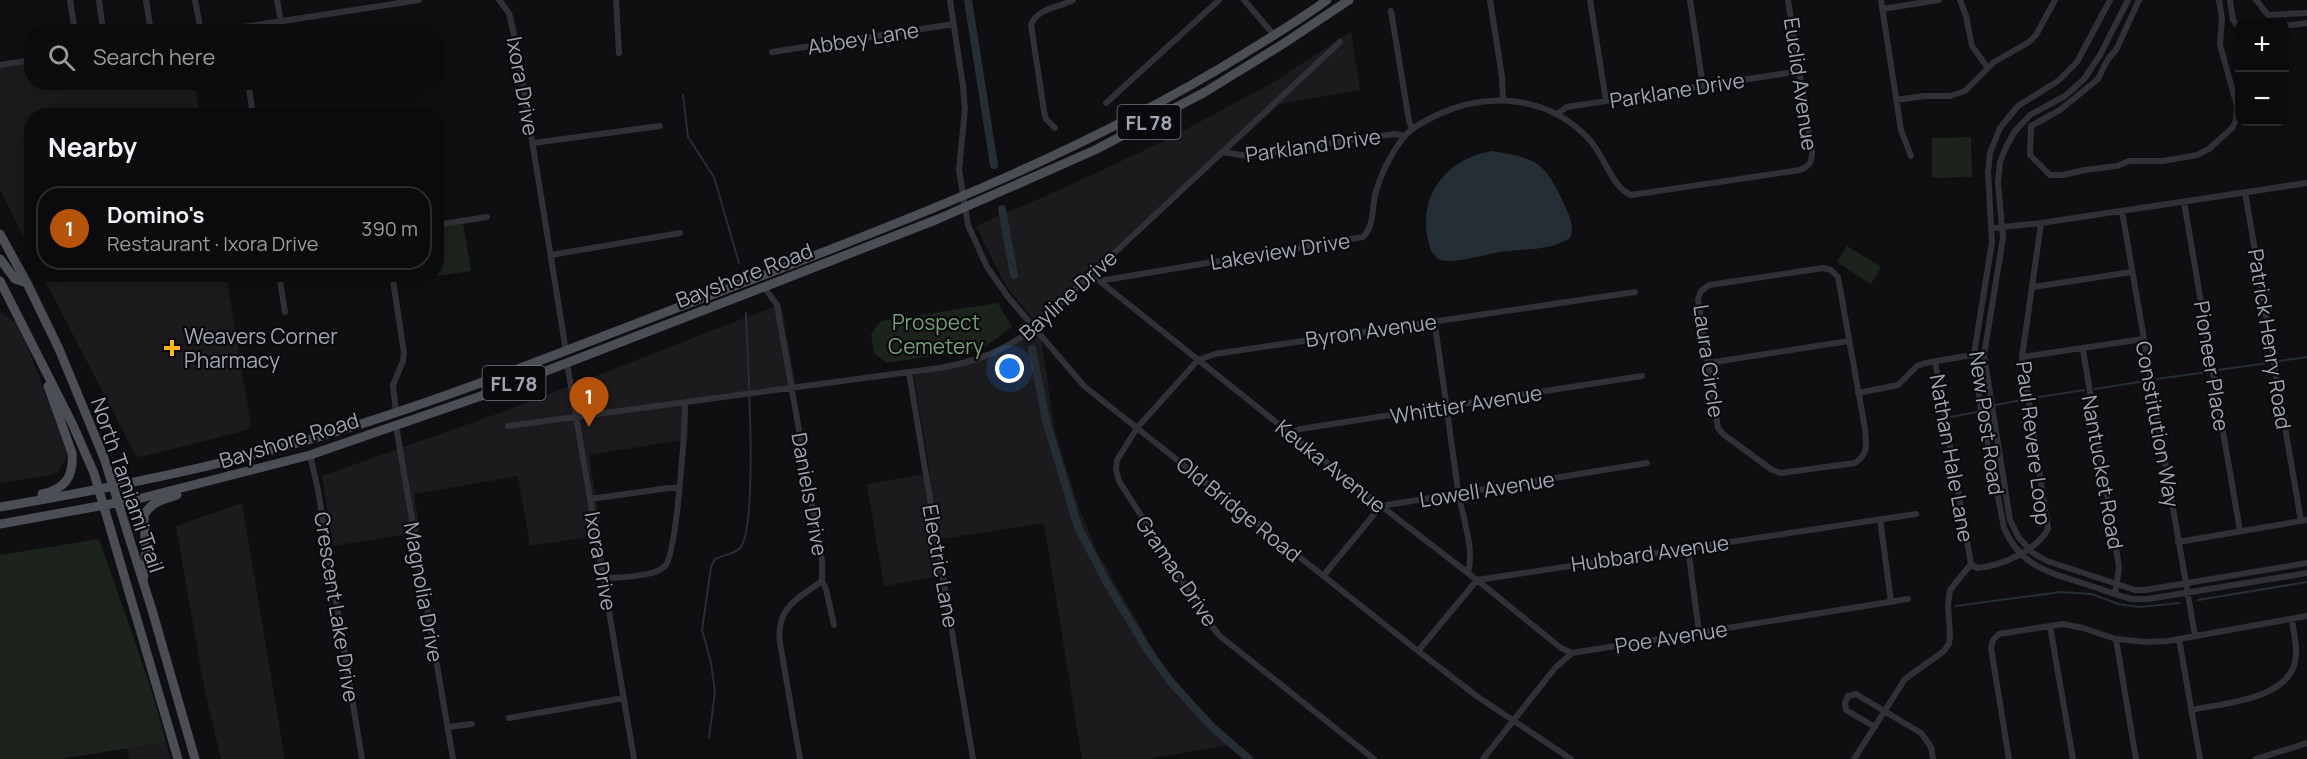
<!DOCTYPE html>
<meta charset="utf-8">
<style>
:root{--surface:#0b0b0d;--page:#141416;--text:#f1f3f6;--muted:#9a9b9d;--line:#2b2b2e;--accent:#b45309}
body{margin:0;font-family:Manrope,sans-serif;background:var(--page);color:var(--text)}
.controls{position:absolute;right:18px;top:18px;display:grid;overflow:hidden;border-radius:12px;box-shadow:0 3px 15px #0003}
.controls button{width:54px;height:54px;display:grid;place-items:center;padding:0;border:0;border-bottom:2px solid var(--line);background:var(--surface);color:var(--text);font:30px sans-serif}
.you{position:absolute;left:1010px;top:369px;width:21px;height:21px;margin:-15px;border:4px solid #fff;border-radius:50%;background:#1a73e8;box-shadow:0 0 0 9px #1a73e833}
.badge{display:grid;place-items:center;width:39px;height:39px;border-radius:50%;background:var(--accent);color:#fff;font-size:20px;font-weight:700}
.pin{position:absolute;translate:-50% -50px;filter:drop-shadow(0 2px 3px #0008)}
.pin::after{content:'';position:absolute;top:32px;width:21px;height:18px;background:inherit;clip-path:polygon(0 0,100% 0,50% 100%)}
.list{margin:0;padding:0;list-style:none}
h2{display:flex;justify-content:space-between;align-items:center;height:78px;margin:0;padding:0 24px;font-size:26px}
h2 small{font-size:20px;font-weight:400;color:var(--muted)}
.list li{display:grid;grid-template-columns:39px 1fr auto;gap:18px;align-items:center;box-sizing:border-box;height:84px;margin:0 12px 12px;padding:0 12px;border:2px solid var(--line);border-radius:24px}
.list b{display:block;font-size:22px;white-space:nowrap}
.list p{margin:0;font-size:20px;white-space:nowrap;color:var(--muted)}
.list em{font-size:20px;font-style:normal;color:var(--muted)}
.icon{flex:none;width:33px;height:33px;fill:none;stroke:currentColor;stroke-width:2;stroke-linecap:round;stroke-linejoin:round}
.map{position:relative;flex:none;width:2307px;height:759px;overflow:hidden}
.search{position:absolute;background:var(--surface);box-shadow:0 3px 15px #0003;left:24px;top:24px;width:420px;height:66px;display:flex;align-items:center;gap:15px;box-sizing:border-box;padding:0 21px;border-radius:24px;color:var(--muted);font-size:22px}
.panel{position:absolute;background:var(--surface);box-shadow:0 3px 15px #0003;left:24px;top:108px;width:420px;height:174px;border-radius:24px}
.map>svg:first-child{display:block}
</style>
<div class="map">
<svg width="2307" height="759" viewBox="0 0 2307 759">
<rect width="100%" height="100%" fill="#0f0f11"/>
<path fill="#1b1b1e" d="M 1351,31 L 1360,90 L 1280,104 L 1039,325 L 1055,431 L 1077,502 L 1096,550 L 1160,661 L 1184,692 L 1234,744 L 1148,759 L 1082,759 L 1044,523 L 942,539 L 947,575 L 884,586 L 867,484 L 930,473 L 913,372 L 965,363 L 1010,348 L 1038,325 L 1006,286 L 976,226 L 1066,187 L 1168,139 L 1274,82 Z
M 31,59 L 32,82 L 195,83 L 200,115 L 32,116 L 31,252 L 0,190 L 0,61 L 0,63 Z
M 42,275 L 226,275 L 251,425 L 247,430 L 141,457 L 136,456 Z
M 781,304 L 796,386 L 687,402 L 688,439 L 589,455 L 602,535 L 530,546 L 518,476 L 414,494 L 420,532 L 333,546 L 322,476 L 508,410 Z
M 0,312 L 18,324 L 21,329 L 68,454 L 58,472 L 49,475 L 0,483 Z
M 242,503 L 285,759 L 221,759 L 204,687 L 176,526 Z
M 166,742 L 170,759 L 129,759 L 127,748 Z"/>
<path fill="#1b231c" d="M 1971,137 L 1972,177 L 1932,178 L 1932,138 Z
M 463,223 L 471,271 L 396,282 L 395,275 L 436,274 L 437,227 Z
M 1847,246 L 1881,267 L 1871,284 L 1837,262 Z
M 998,303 L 1012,327 L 983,348 L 887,363 L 874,353 L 871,334 L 881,321 Z
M 99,539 L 150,685 L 166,742 L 60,759 L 0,759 L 0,555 Z"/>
<path fill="#252e35" d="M 1492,151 C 1535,158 1545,161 1563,202 C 1569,215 1575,225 1570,238 C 1551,250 1528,249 1507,251 C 1492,252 1451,266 1439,259 C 1430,254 1429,244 1427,235 C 1420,192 1449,158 1492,151 Z"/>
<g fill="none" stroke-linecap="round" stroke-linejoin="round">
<path stroke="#252e35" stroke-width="2" d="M 683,95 L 688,137 L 714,177 L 739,263
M 2279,361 L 2307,357
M 2218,370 L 2268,363
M 2157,379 L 2207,372
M 2095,389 L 2145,381
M 2033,398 L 2084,390
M 1995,405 L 2022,400
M 1950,417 L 1977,412
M 2198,600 L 2307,582
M 1956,606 L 2061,592 L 2092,594 L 2118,604 L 2140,607 L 2179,603
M 709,738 L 715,692 L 711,662 L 702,630 L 711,567 L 715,559 C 723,555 735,554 740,548 C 759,526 747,351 746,313"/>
<path stroke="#252e35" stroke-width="8" d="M 968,0 L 994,165
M 1002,209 L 1014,275
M 1032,349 L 1046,420 L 1078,527 L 1107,583 L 1147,649 L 1170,681 L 1211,726 L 1249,759"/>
<path stroke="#303136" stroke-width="6" d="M 70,0 L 75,32
M 99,0 L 103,32
M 146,0 L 151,32
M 195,0 L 201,32
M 277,0 L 281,21
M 499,0 L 509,13 L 517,47 L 566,351
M 616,0 L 619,53
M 950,0 L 963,86 L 965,109 L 959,170 L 968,225 L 987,267 L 1008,297 L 1084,386 L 1418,651 L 1478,697 L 1571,759
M 1244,0 L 1274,35
M 1490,0 L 1502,77 L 1503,100
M 1590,0 L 1606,101
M 1690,0 L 1703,86
M 1881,0 L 1901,130 L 1911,156
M 1960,0 L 1966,16 L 1972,46 L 1987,67
M 2110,0 L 2077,62 L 2058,81 L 2018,106 L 2000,128 L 1990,153 L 1988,172 L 1992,242 L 1974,354 L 1981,409 L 2004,528 C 2020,565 2047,572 2082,583 C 2099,588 2115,595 2132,599 L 2148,599 L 2307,573
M 2128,0 L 2100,55 L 2084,79 L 2065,96 L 2030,115 L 2015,131 L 2006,147 L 2000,162 L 1998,183 L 2003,238 L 1984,355 L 2010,520 L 2019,538 L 2033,553 L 2047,561 L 2135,590 L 2145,590 L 2307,563
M 2139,0 L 2116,50 L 2108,59 L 2098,79 L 2060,110 L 2031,126 L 2030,155 L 2050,175 L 2063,175 L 2085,170 L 2117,166 L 2129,161 L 2163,161 L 2197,155 L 2209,149 L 2232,128 L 2236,120 L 2237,106 L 2220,45 L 2222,19 L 2219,0
M 2230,0 L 2233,20 L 2240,29
M 2256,0 L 2268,15 L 2307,13
M 1882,9 L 1939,0
M 1391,11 L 1409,121 L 1412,129
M 2284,26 L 2307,23
M 211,32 L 419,0
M 772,52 L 954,24
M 0,65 L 32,60
M 248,82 L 253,116
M 1896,100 L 1924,96 L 1950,96 L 1965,91 L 1994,62 L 2029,42 L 2036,35 L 2055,0
M 1106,103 L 1219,0
M 1557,114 L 1567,107 L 1800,71
M 1055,128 L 1046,119 L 1044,111 L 1031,25 C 1037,8 1058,8 1073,0
M 533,143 L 660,126
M 1222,152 L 1248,156 L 1372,137 L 1395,134 L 1405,136
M 2245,192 L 2301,521
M 2184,202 L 2240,531
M 2122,211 L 2195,636
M 436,225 L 487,217
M 1993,228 L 2041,223 L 2307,183
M 551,255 L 680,233
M 1823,268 L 1831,270 L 1838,277 L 1865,429 C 1866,444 1869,454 1855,463 L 1781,473 L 1772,470 L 1723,434 L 1718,428 L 1698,299 L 1701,291 L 1709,285 Z
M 279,274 L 285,312
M 392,274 L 404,353 L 403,361 L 393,385 L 396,413
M 1097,279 L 1381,506 L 1477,580 L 1561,648 L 1572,653
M 1099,281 L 1363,237 C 1374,226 1372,210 1375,195 C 1380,175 1391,154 1403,138 C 1412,127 1425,121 1437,115 C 1488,91 1548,96 1588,138 C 1604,154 1612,188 1631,195 L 1800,170 C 1810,166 1812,162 1812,151 L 1788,0
M 764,287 L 777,305 L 822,561 L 822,581 C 796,600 776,607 780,643 L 800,759
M 2033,287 L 2132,272
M 1434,320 C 1443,377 1450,434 1458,490 C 1462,517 1475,547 1468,573
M 2083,350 L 2118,560 L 2119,568 L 2115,594
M 2022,357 L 2143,339
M 1935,361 L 1971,564 L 1977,568 C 2001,566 2036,551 2048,529 L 2022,357 L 2041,223
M 567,363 L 634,759
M 1708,363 L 1849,341
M 909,372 L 973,759
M 1858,393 L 1898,385 L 1917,366 L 1926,363 L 1977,354
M 396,426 L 453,759
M 508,426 L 939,368 C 975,362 1005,351 1034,328 L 1340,42
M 1291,433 L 1300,429 L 1642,376
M 310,455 L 318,490 L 362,759
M 590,499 L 669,488 L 678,488
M 1880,519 L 1891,602
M 2178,542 L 2307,520
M 1688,548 L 1699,632
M 1323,576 L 1381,506 L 1647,463
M 603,579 C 619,577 655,577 665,566 C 677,554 685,425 685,403
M 822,581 L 826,589 L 834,625
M 2050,626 L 2073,759
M 2116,639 L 2136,759
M 2179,639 L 2200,759
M 1418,651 L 1477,580 L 1916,514
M 2191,710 C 2223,703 2293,700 2296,656 C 2297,644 2293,631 2292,619
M 509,718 L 624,698
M 448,727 L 472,724
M 1875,727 L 1846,710 L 1845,703 L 1848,696 L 1856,694 L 1921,733 L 1931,747 L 1933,759
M 1374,759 L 1220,636 L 1210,624 L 1119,481 L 1116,470 L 1117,460 L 1137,428 L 1198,360 L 1215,354 L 1635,292
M 1483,759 L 1555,668 L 1572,653 L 1908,599
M 1854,759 L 1905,679 L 1944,651 L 1949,644 L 1950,635 L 1948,606 L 1950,590 L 1971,564
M 2009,759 L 1991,648 L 1993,640 L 1999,634 L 2063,624 L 2083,628 L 2116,639 L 2147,642 L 2168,641 L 2307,616
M 2256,759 L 2307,743"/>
<path stroke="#4c4e55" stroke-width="9" d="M 0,234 L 27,283 L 59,349 L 104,458 L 152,610 L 195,759
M 0,259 L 15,279 L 27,283
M 0,281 L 72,423 L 94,473 L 178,759
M 42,494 C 65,489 74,477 72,453 L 48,386
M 0,507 C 106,489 212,468 315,438 C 456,397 590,340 727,289 C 904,222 1081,154 1242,55 C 1271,37 1300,20 1327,0
M 0,524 L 138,499 L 310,455 L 481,396 L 764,287 L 938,219 L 1095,150 L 1205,92 L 1283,44 L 1349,0
M 143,581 L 146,560 L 144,515 C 151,502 164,499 177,495"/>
</g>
<path fill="#feb319" stroke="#0a0a0c" stroke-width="2" d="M169 339h6v6h6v6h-6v6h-6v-6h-6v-6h6z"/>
<g text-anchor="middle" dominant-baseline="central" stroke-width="4.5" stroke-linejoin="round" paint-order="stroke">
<g fill="#0a0a0c" stroke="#727681" stroke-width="1.5">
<rect x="1117.5" y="105" width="63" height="34" rx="4.5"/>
<rect x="482.5" y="366" width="63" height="34" rx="4.5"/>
</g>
<g font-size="20" font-weight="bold" fill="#9fa5b3">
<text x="1149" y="122">FL 78</text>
<text x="514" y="383">FL 78</text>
</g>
<g font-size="21" fill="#9fa5b3" stroke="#0a0a0c">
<text transform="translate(863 38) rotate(-9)">Abbey Lane</text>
<text transform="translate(1801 84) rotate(82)">Euclid Avenue</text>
<text transform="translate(523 86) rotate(80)">Ixora Drive</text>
<text transform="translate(1677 90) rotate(-9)">Parklane Drive</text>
<text transform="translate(1313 145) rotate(-8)">Parkland Drive</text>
<text transform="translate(1280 251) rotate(-9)">Lakeview Drive</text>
<text transform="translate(744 275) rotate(-21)">Bayshore Road</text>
<text transform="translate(1068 295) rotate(-42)">Bayline Drive</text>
<text transform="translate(1371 330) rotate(-8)">Byron Avenue</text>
<text transform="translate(2270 339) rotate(81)">Patrick Henry Road</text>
<text transform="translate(1709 361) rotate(82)">Laura Circle</text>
<text transform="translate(2212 366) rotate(81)">Pioneer Place</text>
<text transform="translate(1466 404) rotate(-9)">Whittier Avenue</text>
<text transform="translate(1987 423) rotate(82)">New Post Road</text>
<text transform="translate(2158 424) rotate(80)">Constitution Way</text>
<text transform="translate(289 440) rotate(-17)">Bayshore Road</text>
<text transform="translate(2034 443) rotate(83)">Paul Revere Loop</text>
<text transform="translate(1952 458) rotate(80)">Nathan Hale Lane</text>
<text transform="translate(1331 466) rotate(39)">Keuka Avenue</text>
<text transform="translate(2103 472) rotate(80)">Nantucket Road</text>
<text transform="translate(128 485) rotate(71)">North Tamiami Trail</text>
<text transform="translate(1487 489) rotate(-9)">Lowell Avenue</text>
<text transform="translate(810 494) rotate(80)">Daniels Drive</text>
<text transform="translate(1239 509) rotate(39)">Old Bridge Road</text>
<text transform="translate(1650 553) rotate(-8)">Hubbard Avenue</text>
<text transform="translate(601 561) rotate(80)">Ixora Drive</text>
<text transform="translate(941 566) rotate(80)">Electric Lane</text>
<text transform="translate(1177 571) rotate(56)">Gramac Drive</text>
<text transform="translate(424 592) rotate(80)">Magnolia Drive</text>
<text transform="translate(337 607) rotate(81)">Crescent Lake Drive</text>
<text transform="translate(1671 637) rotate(-9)">Poe Avenue</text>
</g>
<g font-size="21" fill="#749f77" stroke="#0a0a0c">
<text x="936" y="322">Prospect<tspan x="936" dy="24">Cemetery</tspan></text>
</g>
<g font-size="21" fill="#9fa5b3" stroke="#0a0a0c" text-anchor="start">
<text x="184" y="336">Weavers Corner<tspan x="184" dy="24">Pharmacy</tspan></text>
</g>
</g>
</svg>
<div class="controls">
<button>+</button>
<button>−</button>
</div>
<div class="you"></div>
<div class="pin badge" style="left:589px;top:427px">1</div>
<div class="search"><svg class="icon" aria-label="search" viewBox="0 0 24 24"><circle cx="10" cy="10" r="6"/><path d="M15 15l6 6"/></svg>Search here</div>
<section class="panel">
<h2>Nearby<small></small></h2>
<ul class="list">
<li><span class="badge">1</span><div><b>Domino's</b><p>Restaurant · Ixora Drive</p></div><em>390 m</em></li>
</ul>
</section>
</div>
